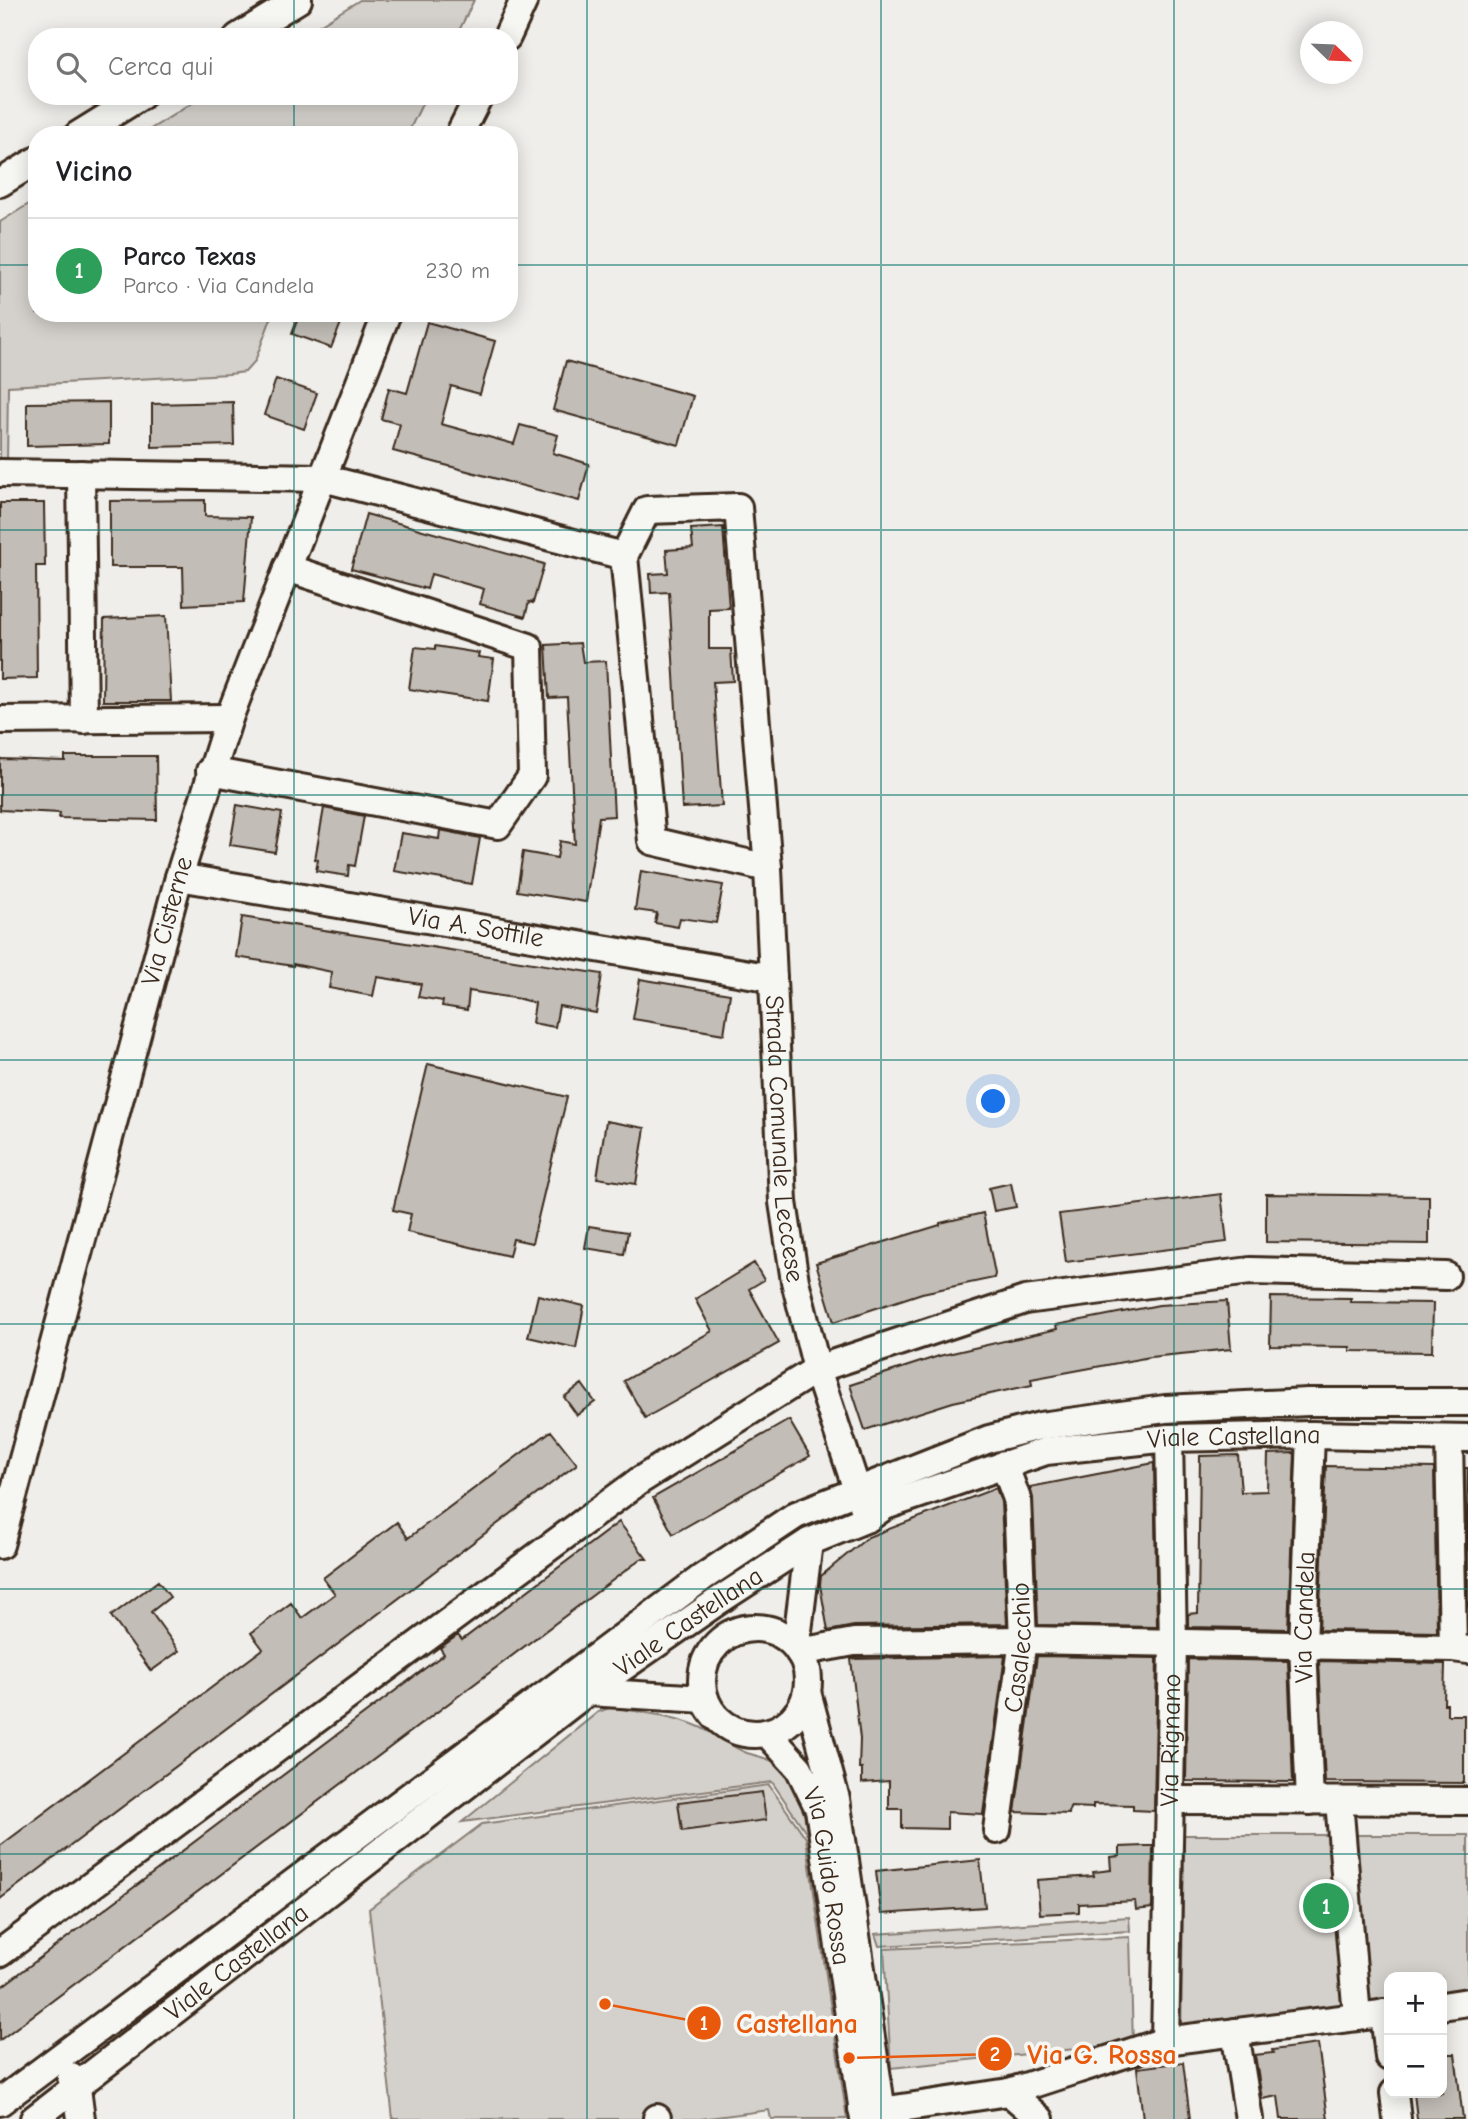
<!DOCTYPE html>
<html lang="it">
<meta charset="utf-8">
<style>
:root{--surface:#fff;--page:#f2f2f2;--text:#202124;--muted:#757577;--line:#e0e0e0;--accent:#3b2a1e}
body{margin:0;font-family:"Comic Neue",sans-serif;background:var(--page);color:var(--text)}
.controls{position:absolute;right:21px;bottom:21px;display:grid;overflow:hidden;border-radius:14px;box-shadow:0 4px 18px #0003}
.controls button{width:63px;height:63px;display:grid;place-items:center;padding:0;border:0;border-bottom:2px solid var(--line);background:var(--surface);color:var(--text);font:35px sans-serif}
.compass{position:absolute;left:1300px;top:21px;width:63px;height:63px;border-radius:50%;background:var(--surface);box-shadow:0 4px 18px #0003;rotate:113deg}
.you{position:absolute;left:994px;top:1102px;width:24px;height:24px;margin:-18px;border:5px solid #fff;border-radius:50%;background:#1a73e8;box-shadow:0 0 0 10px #1a73e833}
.badge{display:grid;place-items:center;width:46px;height:46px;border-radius:50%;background:var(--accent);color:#fff;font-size:23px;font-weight:700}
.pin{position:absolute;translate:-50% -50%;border:4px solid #fff;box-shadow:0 2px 7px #0006}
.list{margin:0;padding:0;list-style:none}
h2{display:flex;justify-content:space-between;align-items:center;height:91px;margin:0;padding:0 28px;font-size:30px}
h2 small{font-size:23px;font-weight:400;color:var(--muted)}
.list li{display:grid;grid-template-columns:46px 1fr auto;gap:21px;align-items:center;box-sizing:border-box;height:105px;padding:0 28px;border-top:2px solid var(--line)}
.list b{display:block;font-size:26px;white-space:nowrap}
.list p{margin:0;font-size:23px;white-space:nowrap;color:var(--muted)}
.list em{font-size:23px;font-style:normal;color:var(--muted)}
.icon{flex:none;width:38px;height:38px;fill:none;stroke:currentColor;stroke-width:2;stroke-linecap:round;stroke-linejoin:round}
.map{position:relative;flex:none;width:1468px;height:2119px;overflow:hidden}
.search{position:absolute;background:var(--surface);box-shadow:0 4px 18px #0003;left:28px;top:28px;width:490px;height:77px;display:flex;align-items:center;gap:18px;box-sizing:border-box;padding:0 24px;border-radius:28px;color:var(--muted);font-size:26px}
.panel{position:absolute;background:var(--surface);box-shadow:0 4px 18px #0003;left:28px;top:126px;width:490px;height:196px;border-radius:28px}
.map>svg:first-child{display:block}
</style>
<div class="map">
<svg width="1468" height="2119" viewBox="0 0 1468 2119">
<rect width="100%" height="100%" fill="#efeeea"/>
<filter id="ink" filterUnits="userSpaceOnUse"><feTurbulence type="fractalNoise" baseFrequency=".0143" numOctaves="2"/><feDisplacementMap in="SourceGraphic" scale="14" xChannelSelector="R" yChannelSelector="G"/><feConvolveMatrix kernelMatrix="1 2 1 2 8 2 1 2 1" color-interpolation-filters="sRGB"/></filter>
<g filter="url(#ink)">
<path fill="#d4d1cc" stroke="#887e75" stroke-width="2" d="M 360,0 L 474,0 L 456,37 L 300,37 Z
M 204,96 L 426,96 L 407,135 L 141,135 Z
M 37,199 L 37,313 L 273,313 L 255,361 L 245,372 L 229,374 L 8,386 L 7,464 L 0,464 L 0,222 Z
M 612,1707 C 640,1713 668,1714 695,1725 C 714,1732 729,1746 747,1753 C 759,1757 777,1760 786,1770 C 799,1783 805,1817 808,1835 L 772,1782 L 462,1822 L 598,1712 Z
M 769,1785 L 806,1838 L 847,2119 L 771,2119 L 769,2110 L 701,2119 L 393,2119 L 369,1909 L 482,1824 Z
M 1184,1835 L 1468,1835 L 1468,2002 L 1442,2006 L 1442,1977 L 1389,1977 L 1389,2012 L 1181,2039 Z
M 1129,1917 L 1130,1931 L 879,1946 L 875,1934 Z
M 1130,1937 L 1133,2043 L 891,2068 L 884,1949 Z"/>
<path fill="#c2bdb7" stroke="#3b2a1e" stroke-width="2" d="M 300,313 L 345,313 L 331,348 L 292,334 Z
M 427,322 L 495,341 L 480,394 L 451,386 L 441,424 L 514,444 L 520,425 L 558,435 L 553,453 L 589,464 L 579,501 L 393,451 L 400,424 L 381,419 L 389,388 L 407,393 Z
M 566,361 L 693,396 L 679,445 L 553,410 Z
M 276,379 L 317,393 L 304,429 L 264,415 Z
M 109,402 L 109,444 L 27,446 L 27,403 Z
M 233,402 L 234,445 L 152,447 L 152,404 Z
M 205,500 L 205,516 L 251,517 L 244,602 L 184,605 L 183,567 L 110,567 L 110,501 Z
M 0,503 L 44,503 L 45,566 L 36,566 L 37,678 L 0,679 Z
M 366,514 L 544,564 L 533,603 L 529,602 L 525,617 L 480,604 L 484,589 L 431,574 L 427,589 L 351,569 Z
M 723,527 L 729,608 L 709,609 L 709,649 L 731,649 L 733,681 L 713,682 L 722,806 L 682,808 L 669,592 L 651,593 L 650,574 L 668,573 L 666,550 L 693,548 L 691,529 Z
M 166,616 L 171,701 L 103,701 L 104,619 Z
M 580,643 L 583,662 L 606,661 L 614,816 L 599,817 L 586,902 L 517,891 L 523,852 L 557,858 L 560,841 L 575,844 L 567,697 L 549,698 L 546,645 Z
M 435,646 L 479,653 L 478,657 L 494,659 L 488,701 L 409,689 L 415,647 L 435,649 Z
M 65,756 L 156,756 L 157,820 L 59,818 L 60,813 L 0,810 L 0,759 L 65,761 Z
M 237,805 L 282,813 L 275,852 L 230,845 Z
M 324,808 L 364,816 L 355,866 L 349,865 L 348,876 L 316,871 L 318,860 L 315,859 Z
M 440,830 L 480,838 L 472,884 L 394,871 L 401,833 L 439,839 Z
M 641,871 L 723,885 L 716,923 L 680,918 L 678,927 L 655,923 L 657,913 L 635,910 Z
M 242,917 L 602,974 L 596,1013 L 559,1006 L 555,1027 L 532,1023 L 535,1003 L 520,999 L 469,991 L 467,1010 L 442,1006 L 443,1001 L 418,997 L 421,984 L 377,977 L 373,996 L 329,988 L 332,972 L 293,964 L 293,966 L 236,957 Z
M 640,979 L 730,994 L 724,1034 L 633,1019 Z
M 428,1064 L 567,1097 L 532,1243 L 513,1239 L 509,1256 L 407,1232 L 411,1214 L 393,1210 Z
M 606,1121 L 645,1128 L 636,1184 L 597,1178 Z
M 1011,1183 L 1016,1207 L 994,1211 L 989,1188 Z
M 1221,1194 L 1227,1242 L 1066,1262 L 1059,1214 Z
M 1266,1194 L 1429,1196 L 1429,1244 L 1266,1242 Z
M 983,1213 L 995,1274 L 994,1278 L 922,1293 L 834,1322 L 816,1263 L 940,1225 L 940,1223 Z
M 589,1226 L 628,1232 L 624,1254 L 585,1248 Z
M 754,1263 L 764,1280 L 749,1289 L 779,1343 L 645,1418 L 624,1381 L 712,1331 L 695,1299 Z
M 538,1295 L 584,1306 L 576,1348 L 528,1337 Z
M 1271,1297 L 1351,1298 L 1350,1302 L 1433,1303 L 1432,1352 L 1350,1351 L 1350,1347 L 1270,1346 Z
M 1227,1301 L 1231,1349 L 1150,1357 L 1031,1379 L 1032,1385 L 953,1402 L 865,1430 L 850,1385 L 939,1356 L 1057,1329 L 1056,1325 L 1159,1305 Z
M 582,1384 L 595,1402 L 577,1415 L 564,1397 Z
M 789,1420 L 810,1456 L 673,1534 L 653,1498 Z
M 551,1431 L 577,1464 L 0,1899 L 0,1846 L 263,1649 L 251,1633 L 291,1603 L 302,1618 L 335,1594 L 323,1578 L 397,1522 L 408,1538 Z
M 1295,1453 L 1288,1629 L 1188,1627 L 1188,1614 L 1198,1613 L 1200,1456 L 1238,1455 L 1241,1492 L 1267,1491 L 1268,1454 Z
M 1154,1463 L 1157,1627 L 1038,1625 L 1033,1498 L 1030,1487 Z
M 1326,1466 L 1434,1468 L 1437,1632 L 1319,1630 Z
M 1465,1468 L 1468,1468 L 1468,1608 Z
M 996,1488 L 1001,1502 L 1007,1624 L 854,1626 L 828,1631 L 820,1585 L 821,1576 L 868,1537 Z
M 619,1522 L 647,1559 L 641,1559 L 0,2040 L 0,1988 L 444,1654 L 440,1648 L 458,1635 L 462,1640 Z
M 158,1581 L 170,1597 L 151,1612 L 179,1651 L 151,1671 L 111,1616 Z
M 1005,1656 L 983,1814 L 947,1812 L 947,1829 L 902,1828 L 902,1809 L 889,1809 L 889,1781 L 862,1783 L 862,1769 L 859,1769 L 860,1739 L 851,1659 Z
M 1037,1656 L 1157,1658 L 1154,1811 L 1133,1810 L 1133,1805 L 1093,1804 L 1093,1808 L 1070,1807 L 1069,1814 L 1015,1812 Z
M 1188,1659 L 1288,1661 L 1293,1782 L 1186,1781 Z
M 1319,1661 L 1445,1664 L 1444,1704 L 1447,1704 L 1447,1715 L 1464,1715 L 1464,1783 L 1325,1782 Z
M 762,1792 L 766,1820 L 682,1831 L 678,1802 Z
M 1144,1846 L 1153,1846 L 1152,1908 L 1136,1910 L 1135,1901 L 1079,1904 L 1079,1912 L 1040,1914 L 1037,1880 L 1094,1876 L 1093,1872 L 1111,1870 L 1110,1857 L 1120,1856 L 1120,1847 Z
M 980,1860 L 985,1907 L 881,1914 L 876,1871 Z
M 1318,2044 L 1328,2119 L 1281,2119 L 1278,2096 L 1262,2099 L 1255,2055 L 1273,2053 L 1272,2050 Z
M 1442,2054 L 1455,2054 L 1463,2119 L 1417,2119 L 1414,2093 L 1442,2093 Z
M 1183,2062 L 1190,2119 L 1143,2119 L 1137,2068 Z"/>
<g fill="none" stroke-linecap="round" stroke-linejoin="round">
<g stroke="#3b2a1e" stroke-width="32">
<g id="street">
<path d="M 238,37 L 298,0"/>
<path d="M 507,37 L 524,0"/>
<path d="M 78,135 L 141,96"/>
<path d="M 459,135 L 479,96"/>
<path d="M 0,183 L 37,160"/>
<path id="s1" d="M 0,473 L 323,478 L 624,556 L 647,510 L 738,507 L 768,868 L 783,1202 L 795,1281 L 817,1369 L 857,1490 L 868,1518"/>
<path d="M 81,474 L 84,720"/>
<path d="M 624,556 L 652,841 L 768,868"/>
<path d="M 0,720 L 229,718"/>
<path d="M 210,771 L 498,825 L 532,776 L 529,647 L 287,568"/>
<path id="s2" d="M 179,877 L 773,978"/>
<path d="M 1449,1438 L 1453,1648 L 1468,1650"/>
<path id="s3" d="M 0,1545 L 179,877 L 229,718 L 387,313"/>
<circle cx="755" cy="1681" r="53"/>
<path d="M 796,1647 L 809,1542"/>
<path d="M 799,1652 L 854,1642 L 1023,1640 L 1453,1648"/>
<path d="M 587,1692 L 705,1699"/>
<path d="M 807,1692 L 836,1799 L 883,2119"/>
<path id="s4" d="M 767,1733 L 799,1768 L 819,1809 L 864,2119"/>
<path d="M 1170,1800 L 1468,1801"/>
<path id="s5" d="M 1310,1801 L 1303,1646 L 1311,1435"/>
<path d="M 1339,1801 L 1357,2017"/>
<path id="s6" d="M 997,1830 L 1023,1640 L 1017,1499 L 1004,1464"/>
<path d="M 0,1953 L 639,1481 L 817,1369 L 1025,1300 L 1250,1271 L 1446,1276"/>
<path d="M 1442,2006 L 1468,2002"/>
<path d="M 1384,2013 L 1389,2057"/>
<path d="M 1235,2032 L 1249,2119"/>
<path id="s7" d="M 1165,2041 L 1173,1644 L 1169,1438"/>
<path d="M 71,2077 L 77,2088 L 81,2119"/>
<path d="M 1009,2092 L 1040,2119"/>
<path d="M 1394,2093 L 1397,2119"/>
<path d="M 0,2102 L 703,1577 L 796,1515 L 989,1439 L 1040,1426 L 1165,1409 L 1308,1402 L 1468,1402"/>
<path d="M 862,2109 L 881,2111 L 1009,2092 L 1165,2041 L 1389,2013"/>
<path d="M 657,2118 L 657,2119"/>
<path id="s8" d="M 34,2119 L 587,1692 L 718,1601 L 809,1542 L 868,1518 L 885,1506 L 1046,1451 L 1169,1438 L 1311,1435 L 1468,1438"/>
</g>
</g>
<use href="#street" stroke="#f6f6f2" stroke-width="26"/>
</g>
</g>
<path fill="none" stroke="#0f766e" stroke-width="2" stroke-opacity="0.55" d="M 294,0 L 294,37M 587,0 L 587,2119M 881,0 L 881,2119M 1174,0 L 1174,2119M 294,96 L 294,135M 0,265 L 37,265M 509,265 L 1468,265M 294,313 L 294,2119M 0,530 L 1468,530M 0,795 L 1468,795M 0,1060 L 1468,1060M 0,1324 L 1468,1324M 0,1589 L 1468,1589M 0,1854 L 1468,1854"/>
<g text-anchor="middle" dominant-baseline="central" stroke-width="7" stroke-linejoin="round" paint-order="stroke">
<g font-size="26" fill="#3b2a1e" stroke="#f6f6f2">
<text stroke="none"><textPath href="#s3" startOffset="646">Via Cisterne</textPath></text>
<text stroke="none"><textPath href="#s2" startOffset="301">Via A. Sottile</textPath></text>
<text stroke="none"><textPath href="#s1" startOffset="1410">Strada Comunale Leccese</textPath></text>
<text stroke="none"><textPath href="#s8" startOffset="1410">Viale Castellana</textPath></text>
<text stroke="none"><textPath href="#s5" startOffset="184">Via Candela</textPath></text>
<text stroke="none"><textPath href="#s8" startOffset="822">Viale Castellana</textPath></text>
<text stroke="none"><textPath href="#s6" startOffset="184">Casalecchio</textPath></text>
<text stroke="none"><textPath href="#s7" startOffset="301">Via Rignano</textPath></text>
<text stroke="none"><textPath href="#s4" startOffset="161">Via Guido Rossa</textPath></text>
<text stroke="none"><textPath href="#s8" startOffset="256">Viale Castellana</textPath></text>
</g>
</g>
<path fill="none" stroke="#e8590c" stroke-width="2.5" d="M605 2004L704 2023M849 2058L995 2054"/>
<g fill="#e8590c" stroke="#f6f6f2" stroke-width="2.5">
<circle cx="605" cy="2004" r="7"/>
<circle cx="849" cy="2058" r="7"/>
<circle cx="704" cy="2023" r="18"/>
<circle cx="995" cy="2054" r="18"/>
</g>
<g font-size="21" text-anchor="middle" font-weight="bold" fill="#fff">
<text x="704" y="2030">1</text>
<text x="995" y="2061">2</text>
</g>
<g font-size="28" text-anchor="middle" font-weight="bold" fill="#e8590c" stroke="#f6f6f2" stroke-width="7" stroke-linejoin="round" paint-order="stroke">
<text x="797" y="2033">Castellana</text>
<text x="1102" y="2064">Via G. Rossa</text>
</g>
</svg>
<div class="controls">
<button>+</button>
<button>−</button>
</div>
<svg class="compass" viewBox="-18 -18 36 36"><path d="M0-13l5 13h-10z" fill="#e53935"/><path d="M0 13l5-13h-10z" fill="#757577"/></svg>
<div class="you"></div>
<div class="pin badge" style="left:1326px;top:1906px;background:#2e9e5b">1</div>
<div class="search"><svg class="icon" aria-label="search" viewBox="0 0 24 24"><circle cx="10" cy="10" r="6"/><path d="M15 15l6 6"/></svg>Cerca qui</div>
<section class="panel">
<h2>Vicino<small></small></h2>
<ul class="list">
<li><span class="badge" style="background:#2e9e5b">1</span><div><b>Parco Texas</b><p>Parco · Via Candela</p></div><em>230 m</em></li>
</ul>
</section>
</div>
